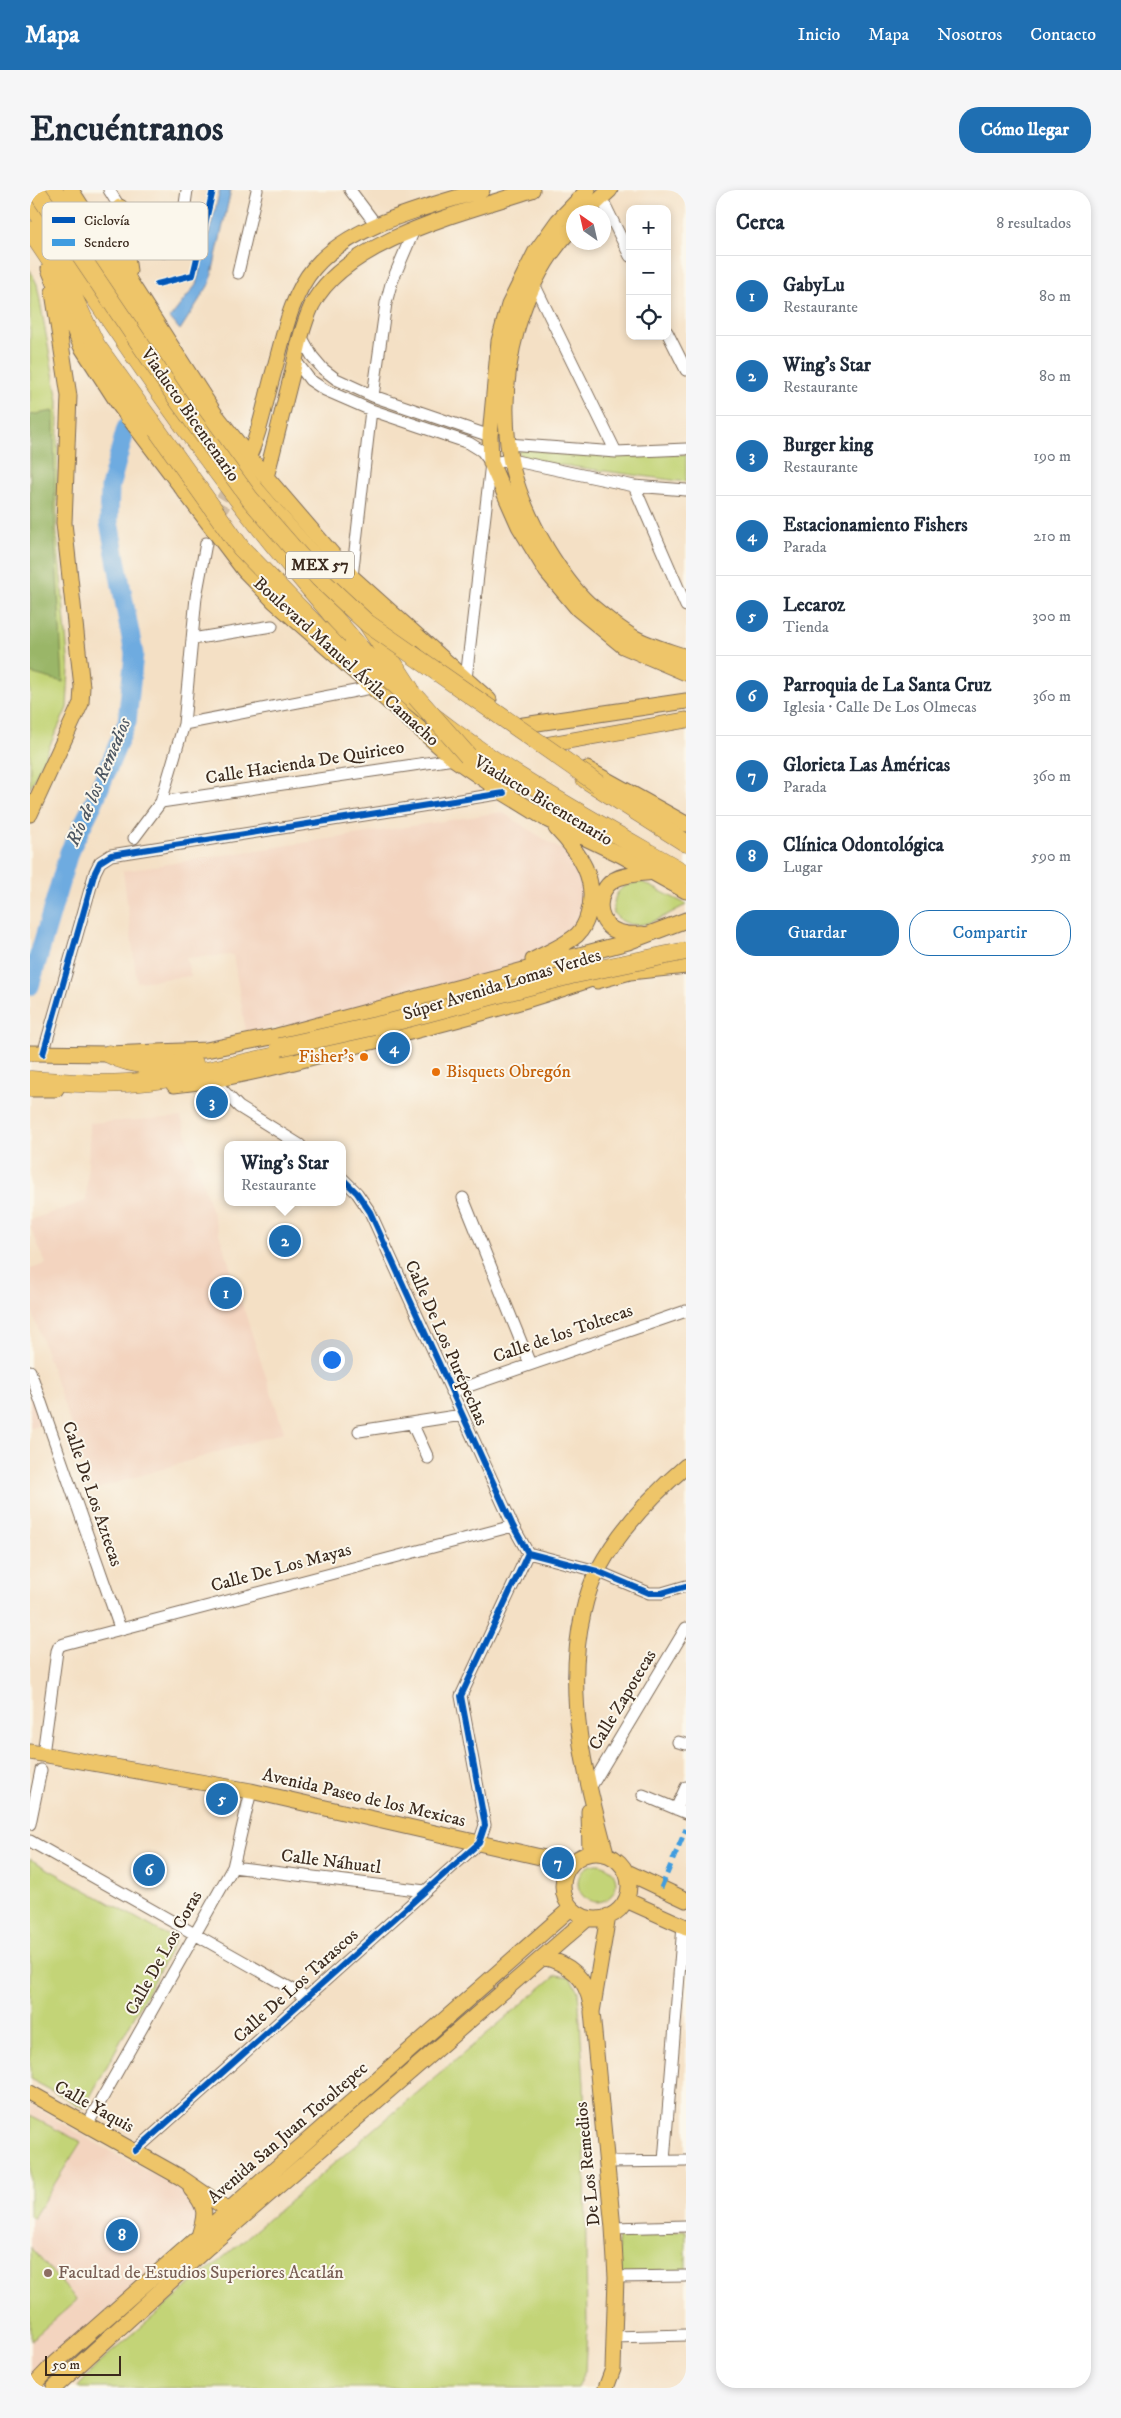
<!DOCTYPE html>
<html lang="es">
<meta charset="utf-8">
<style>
:root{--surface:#fff;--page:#f6f6f7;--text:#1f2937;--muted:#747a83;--line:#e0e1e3;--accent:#1f6fb2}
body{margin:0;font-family:"IM FELL DW Pica",serif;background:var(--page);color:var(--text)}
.controls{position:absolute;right:15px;top:15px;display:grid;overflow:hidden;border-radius:10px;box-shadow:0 2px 8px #0003}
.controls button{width:45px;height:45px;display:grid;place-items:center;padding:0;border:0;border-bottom:1px solid var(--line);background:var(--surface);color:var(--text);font:25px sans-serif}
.compass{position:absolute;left:536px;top:15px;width:45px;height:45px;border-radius:50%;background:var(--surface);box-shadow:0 2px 8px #0003;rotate:326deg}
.scale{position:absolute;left:15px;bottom:12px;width:76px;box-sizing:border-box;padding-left:5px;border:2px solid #3b2a1e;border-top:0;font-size:14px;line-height:18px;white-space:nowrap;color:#3b2a1e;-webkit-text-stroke:4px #fbf7ec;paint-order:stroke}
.you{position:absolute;left:301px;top:1169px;width:18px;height:18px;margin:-12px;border:4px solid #fff;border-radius:50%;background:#1a73e8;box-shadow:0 0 0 8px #1a73e833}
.badge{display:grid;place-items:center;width:32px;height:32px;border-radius:50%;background:var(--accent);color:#fff;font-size:16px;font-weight:700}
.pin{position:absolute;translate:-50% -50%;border:2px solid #fff;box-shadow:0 1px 5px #0006}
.popup{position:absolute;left:194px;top:951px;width:122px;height:65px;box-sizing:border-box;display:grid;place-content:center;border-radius:10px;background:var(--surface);filter:drop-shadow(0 1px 4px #0005);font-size:16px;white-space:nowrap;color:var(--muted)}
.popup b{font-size:19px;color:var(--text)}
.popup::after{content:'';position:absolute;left:50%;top:100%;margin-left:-10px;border:10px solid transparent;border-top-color:var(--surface)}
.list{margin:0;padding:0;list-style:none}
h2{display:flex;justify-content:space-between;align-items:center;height:65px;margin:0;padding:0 20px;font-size:21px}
h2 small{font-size:16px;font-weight:400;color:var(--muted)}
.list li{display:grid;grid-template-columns:32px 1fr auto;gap:15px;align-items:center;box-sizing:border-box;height:80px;padding:0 20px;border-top:1px solid var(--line)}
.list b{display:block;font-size:19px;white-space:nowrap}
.list p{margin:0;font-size:16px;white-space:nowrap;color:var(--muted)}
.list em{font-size:16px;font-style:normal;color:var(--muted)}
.actions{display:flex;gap:10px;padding:15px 20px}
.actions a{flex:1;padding:11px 0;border:1px solid var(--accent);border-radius:20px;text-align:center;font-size:18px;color:var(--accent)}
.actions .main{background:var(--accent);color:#fff}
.icon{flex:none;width:28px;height:28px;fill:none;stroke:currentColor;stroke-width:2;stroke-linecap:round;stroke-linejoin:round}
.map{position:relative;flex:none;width:656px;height:2198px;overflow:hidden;border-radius:20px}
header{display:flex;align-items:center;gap:30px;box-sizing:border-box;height:70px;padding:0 25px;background:var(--accent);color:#fff}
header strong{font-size:24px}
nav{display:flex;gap:28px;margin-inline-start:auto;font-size:18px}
.intro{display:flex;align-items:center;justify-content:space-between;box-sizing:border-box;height:120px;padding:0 30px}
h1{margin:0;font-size:35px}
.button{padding:12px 22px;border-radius:20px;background:var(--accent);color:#fff;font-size:18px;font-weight:700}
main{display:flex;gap:30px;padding:0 30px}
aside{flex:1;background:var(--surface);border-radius:20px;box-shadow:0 2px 8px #0003}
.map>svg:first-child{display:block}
</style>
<header>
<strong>Mapa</strong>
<nav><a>Inicio</a><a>Mapa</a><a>Nosotros</a><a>Contacto</a></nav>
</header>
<div class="intro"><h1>Encuéntranos</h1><a class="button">Cómo llegar</a></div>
<main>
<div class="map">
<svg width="656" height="2198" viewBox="0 0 656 2198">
<rect width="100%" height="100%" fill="#fbf7ec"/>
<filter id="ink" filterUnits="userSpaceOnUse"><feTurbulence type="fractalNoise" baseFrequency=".02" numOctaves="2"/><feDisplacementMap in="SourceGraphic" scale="10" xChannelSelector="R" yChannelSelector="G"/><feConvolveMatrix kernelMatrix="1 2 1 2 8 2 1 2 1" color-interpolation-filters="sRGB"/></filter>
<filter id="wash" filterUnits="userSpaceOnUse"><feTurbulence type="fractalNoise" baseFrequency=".0096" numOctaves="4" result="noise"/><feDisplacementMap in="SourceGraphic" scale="20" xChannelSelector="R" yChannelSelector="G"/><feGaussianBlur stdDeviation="1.12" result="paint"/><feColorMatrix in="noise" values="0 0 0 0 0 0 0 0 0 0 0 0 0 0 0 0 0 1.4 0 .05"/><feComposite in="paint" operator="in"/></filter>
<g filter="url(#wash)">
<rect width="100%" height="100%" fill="#f4e0c5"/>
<path fill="#f3d4bf" d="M 472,622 L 539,665 L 554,686 L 556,713 L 548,742 L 507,768 L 431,796 L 323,826 L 216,842 L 203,765 L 156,768 L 161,786 L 107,792 L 93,681 Z
M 151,927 L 254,1242 L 63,1300 L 0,1115 L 0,1079 L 16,1074 L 0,1036 L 0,1030 L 56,1011 L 60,933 Z
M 0,1203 L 11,1235 L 0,1238 Z
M 0,1914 L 58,1949 L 159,2005 L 167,2019 L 168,2030 L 164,2041 L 0,2191 Z"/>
<path fill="#c3d477" stroke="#7f7f4a" d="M 0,80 L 7,94 L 28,211 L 27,342 L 39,479 L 37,518 L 0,599 Z
M 484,253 L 608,267 L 626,261 L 656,265 L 656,292 L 493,270 Z
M 612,692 L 656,714 L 656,715 C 633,726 605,748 584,724 C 582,702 591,694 612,692 Z
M 0,1669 L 146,1750 L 54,1918 L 0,1889 Z
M548 1693a19 19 0 1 1 38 0a19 19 0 1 1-38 0Z
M 526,1785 L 540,1787 L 548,1801 L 554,1894 L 557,2138 L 555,2181 L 547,2198 L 47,2198 L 70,2172 Z
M 0,1926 L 51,1952 L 3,2028 L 0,2026 Z
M 656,2041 L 656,2082 L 590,2084 L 587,2042 Z
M 0,2057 L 47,2110 L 0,2151 Z"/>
<path fill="#9ab668" stroke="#6a7043" d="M 24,221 L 25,349 L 33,492 L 0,483 L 0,225 Z"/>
<path fill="#6eabe0" stroke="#546a7f" d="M 190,0 L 201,0 L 180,93 L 150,140 L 140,128 L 166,95 Z"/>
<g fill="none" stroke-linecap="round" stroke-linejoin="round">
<path stroke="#6eabe0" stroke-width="19" d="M 0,796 L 39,662 L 64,612 L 97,532 L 104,464 L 79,332 L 80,297 L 96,238"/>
</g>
</g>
<g filter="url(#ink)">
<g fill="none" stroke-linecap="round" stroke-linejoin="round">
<path stroke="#cfbca4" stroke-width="11" stroke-dasharray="11 5.5" stroke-linecap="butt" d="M 183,323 L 201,293"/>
<path stroke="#cfbca4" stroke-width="15" stroke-dasharray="15 8" stroke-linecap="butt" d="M 186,327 L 206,293"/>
<g stroke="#7c6a58" stroke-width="13">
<path id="minor" d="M 79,0 C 91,18 127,90 150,50 L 157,0
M 320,0 L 347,36
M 571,7 L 600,66
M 208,83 L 227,0
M 504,94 L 586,262
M 637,142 L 656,180
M 271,146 L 282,166 L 293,179 L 306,189 L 343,206 L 460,246
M 265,170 L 280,190 L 295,200 L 341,220 L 439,253 L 452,261 L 461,273
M 343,206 L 356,113 L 361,94 L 384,40
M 478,254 L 586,262 L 656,259
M 461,273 L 481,270 L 604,296 L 656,300
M 604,296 L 656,416
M 322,387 L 341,220
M 162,449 L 242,436
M 436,489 L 461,273
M 154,534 L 341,498
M 131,612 L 424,569
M 104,648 L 131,612 L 154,534 L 166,407 L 176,353
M 13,864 L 65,682 L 70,672 L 81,665 L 474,603
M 184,891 L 209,917 L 270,955
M 312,988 L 327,1003 L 340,1022 L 483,1336 L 498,1363 L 567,1381 L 619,1403 L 632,1403 L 656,1396
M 433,1008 L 500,1174
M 0,1181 L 90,1438
M 421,1202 L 656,1121
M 382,1233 L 398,1268
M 329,1241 L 432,1225
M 648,1552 L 656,1554
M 13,1564 L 27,1461 L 29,1456 L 34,1454 L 483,1336
M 559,1600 L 656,1438
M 613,1605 L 656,1623
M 646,1619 L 656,1597
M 0,1634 L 11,1580
M 0,1651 L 276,1807
M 203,1677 L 395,1701
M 57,1935 L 203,1677 L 221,1601
M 105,1961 L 449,1653 L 455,1635 L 431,1506 L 498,1363
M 634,1971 L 653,1736
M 577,1972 L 656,1971
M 583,2038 L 656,2036
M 586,2087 L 656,2086
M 584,2147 L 656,2145"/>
</g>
<g stroke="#7c6a58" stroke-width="17">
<path id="major" d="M 41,0 L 185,224 L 219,267 L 322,387 L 459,510
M 558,0 L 528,31 L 505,63 L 479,115 L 469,151 L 460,246 L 461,273 L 489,336 L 517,382 L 548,419 L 593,456 L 656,483
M 90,17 L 99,81
M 556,22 L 580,0
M 544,36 C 490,92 469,178 478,254 C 482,291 498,327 517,359 C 528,377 542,398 558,413 C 571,424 588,438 603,447 C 619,456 639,461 656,467
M 19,79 L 51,156 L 90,216 L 214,380 L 244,411 L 424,569 L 474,603 L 518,630 L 591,665 L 656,701
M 216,272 C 230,245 236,207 245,177 C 254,145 261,105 284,78 C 321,34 398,17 452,0
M 236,287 C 245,253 253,219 262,184 C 267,161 272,137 282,115 C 315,50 436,22 502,0
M 487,536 L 656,511
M 515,555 L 656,530
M 557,579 L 656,634
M 0,624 L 51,513 L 52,497 L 34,333 L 39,206 L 23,102
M 612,744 C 602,745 591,744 582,739 C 565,727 567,701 584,690 C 594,684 610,684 622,682
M 503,770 C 518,762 534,756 547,745 C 552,740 556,732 558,725 C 569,690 549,662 526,638
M 567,791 L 600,782 L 656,776
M 0,863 L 79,864 L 176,860 L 247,846 L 598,752 L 656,730
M 144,895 C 207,889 267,871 329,855 C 412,834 495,813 576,784
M 0,899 L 26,899
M 0,1562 L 221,1601 L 541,1674
M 559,1621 L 560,1663
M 576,1663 C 555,1585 534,1505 553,1423 C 556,1409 561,1393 568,1380 C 590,1339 621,1306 656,1276
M533 1696a33 33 0 1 1 66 0a33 33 0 1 1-66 0Z
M 597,1682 L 656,1710
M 596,1710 L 656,1737
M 513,1767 C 540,1774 556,1787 561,1815
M 0,1903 L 150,1987 L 207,2026
M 161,1999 C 177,2017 176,2024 169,2046
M 1,2198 L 21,2177 L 541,1718
M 24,2198 L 178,2057 L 558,1728
M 576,2198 L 583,2179 L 586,2087 L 583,2038 L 562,1822 L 578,1726"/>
</g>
<g stroke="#7c6a58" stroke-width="19">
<path id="highway" d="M 23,0 L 173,229 L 226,301 L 295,380 L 378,454
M 0,11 C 89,144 177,278 281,400 C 312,436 341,475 378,506 C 462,577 560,629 656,684
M 0,40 L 40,100 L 66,155 L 127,240
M 89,71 L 107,111
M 83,192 L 91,204 L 98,226
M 337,433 L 380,499
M 308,458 L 347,489
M 555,589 L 656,653
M 79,864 C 106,878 134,876 164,873
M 0,890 C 40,893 79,896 119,891 C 165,885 210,874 255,864"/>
</g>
<use href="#minor" stroke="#fff" stroke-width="11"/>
<use href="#major" stroke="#eec569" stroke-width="15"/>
<use href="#highway" stroke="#eec569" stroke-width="18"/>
<g stroke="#7c6a58" stroke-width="19" stroke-linecap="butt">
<path id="highway-bridge" d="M 6,0 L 150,213 L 220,309 L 289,388 L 337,433 L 568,594
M 127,240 L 211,358 L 308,458
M 386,507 L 438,566
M 250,857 L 359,833 L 541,785 L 656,761"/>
</g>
<use href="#highway-bridge" stroke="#eec569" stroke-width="18"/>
<path stroke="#3f9ce0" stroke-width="5" stroke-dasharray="10 5" stroke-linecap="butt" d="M 631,1698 L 656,1639"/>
<g stroke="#fbf7ec" stroke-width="9">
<path id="cycleway" d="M 127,94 L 163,85 L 183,0
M 13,864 L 65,682 L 70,672 L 81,665 L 474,603
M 312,988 L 327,1003 L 340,1022 L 483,1336 L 498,1363 L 567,1381 L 619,1403 L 632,1403 L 656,1396
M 105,1961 L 449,1653 L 455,1635 L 431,1506 L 498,1363"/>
</g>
<use href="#cycleway" stroke="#0057b8" stroke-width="6"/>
</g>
</g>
<g fill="#e8710a" stroke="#fbf7ec" stroke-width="2">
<circle cx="334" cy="867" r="5"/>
<circle cx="406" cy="882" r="5"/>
</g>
<circle fill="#8d6e63" stroke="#fbf7ec" stroke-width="2" cx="18" cy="2083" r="5"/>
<g text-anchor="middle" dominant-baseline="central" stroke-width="4" stroke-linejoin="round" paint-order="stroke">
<rect fill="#fbf7ec" stroke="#75685c" stroke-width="1" x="256" y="361.5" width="68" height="27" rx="4"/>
<g font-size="16" font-weight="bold" fill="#3b2a1e">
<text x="290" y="375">MEX 57</text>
</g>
<g font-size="18" fill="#3b2a1e" stroke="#fbf7ec">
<text transform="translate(160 225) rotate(55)">Viaducto Bicentenario</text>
<text transform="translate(316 472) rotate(42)">Boulevard Manuel Ávila Camacho</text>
<text transform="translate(275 573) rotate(-9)">Calle Hacienda De Quiriceo</text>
<text transform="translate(513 611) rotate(31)">Viaducto Bicentenario</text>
<text transform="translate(472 795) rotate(-17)">Súper Avenida Lomas Verdes</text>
<text transform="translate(533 1144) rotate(-19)">Calle de los Toltecas</text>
<text transform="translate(416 1153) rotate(66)">Calle De Los Purépechas</text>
<text transform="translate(62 1304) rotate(71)">Calle De Los Aztecas</text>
<text transform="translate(251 1378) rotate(-15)">Calle De Los Mayas</text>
<text transform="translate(593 1510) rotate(-59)">Calle Zapotecas</text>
<text transform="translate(334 1608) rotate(13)">Avenida Paseo de los Mexicas</text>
<text transform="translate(301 1672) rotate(7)">Calle Náhuatl</text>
<text transform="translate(134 1763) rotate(-61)">Calle De Los Coras</text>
<text transform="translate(266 1796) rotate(-42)">Calle De Los Tarascos</text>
<text transform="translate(64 1917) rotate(29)">Calle Yaquis</text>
<text transform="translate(258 1943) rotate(-41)">Avenida San Juan Totoltepec</text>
<text transform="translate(558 1974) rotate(-96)">De Los Remedios</text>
</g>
<g font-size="18" fill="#c56008" stroke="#fbf7ec" text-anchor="end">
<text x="324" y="867">Fisher's</text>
<text x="416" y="882" text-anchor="start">Bisquets Obregón</text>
</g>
<g font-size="18" fill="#785e54" stroke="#fbf7ec" text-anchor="start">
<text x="28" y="2083">Facultad de Estudios Superiores Acatlán</text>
</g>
<g font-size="19" font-style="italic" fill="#4d5762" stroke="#fbf7ec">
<text transform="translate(69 592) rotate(-67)">Río de los Remedios</text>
</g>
</g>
<rect x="12" y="12" width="166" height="58" rx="8" fill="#fbf7ec" stroke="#c1baae" stroke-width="1"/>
<rect x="22" y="27" width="23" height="6" fill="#0057b8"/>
<rect x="22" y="49" width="23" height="7" fill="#3f9ce0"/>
<g font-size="14" fill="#3b2a1e">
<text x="54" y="35">Ciclovía</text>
<text x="54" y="57">Sendero</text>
</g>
</svg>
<div class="controls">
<button>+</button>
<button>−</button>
<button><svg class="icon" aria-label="locate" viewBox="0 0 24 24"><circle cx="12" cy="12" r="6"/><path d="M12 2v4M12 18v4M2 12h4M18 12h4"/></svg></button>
</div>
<svg class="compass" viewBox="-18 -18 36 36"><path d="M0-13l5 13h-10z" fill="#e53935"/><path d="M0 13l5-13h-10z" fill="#747a83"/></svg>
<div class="scale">50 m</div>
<div class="you"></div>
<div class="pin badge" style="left:196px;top:1103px">1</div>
<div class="pin badge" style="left:255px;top:1051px">2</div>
<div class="popup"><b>Wing's Star</b>Restaurante</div>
<div class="pin badge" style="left:182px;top:912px">3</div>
<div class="pin badge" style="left:364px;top:858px">4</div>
<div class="pin badge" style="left:192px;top:1609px">5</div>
<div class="pin badge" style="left:119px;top:1680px">6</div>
<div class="pin badge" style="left:528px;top:1673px">7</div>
<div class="pin badge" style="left:92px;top:2045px">8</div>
</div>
<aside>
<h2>Cerca<small>8 resultados</small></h2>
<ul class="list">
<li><span class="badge">1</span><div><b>GabyLu</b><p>Restaurante</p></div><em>80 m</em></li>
<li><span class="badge">2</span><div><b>Wing's Star</b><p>Restaurante</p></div><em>80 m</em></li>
<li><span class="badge">3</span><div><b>Burger king</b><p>Restaurante</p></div><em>190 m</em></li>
<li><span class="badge">4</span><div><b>Estacionamiento Fishers</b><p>Parada</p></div><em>210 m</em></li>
<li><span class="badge">5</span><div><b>Lecaroz</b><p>Tienda</p></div><em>300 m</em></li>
<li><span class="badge">6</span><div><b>Parroquia de La Santa Cruz</b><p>Iglesia · Calle De Los Olmecas</p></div><em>360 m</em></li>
<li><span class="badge">7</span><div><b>Glorieta Las Américas</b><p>Parada</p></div><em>360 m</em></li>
<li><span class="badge">8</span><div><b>Clínica Odontológica</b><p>Lugar</p></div><em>590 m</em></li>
</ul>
<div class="actions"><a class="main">Guardar</a><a>Compartir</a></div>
</aside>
</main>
